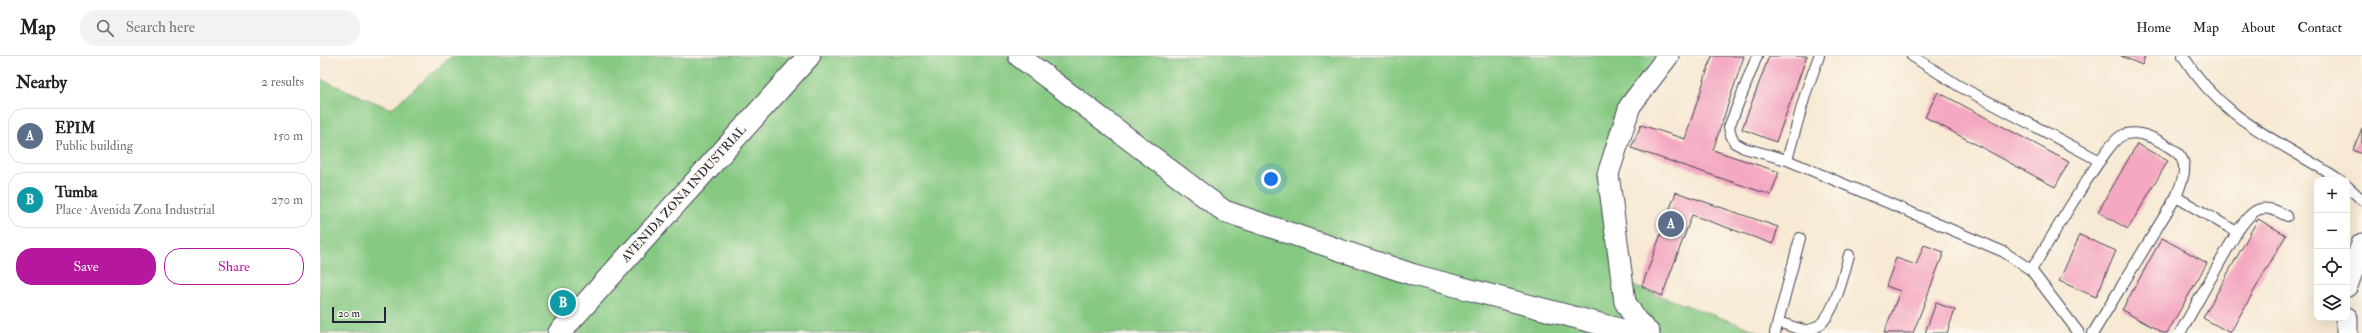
<!DOCTYPE html>
<meta charset="utf-8">
<style>
:root{--surface:#fff;--page:#f2f2f2;--text:#202124;--muted:#757577;--line:#e0e0e0;--accent:#b5179e}
body{margin:0;font-family:"IM FELL Double Pica",serif;background:var(--page);color:var(--text)}
.controls{position:absolute;right:12px;bottom:12px;display:grid;overflow:hidden;border-radius:8px;box-shadow:0 4px 16px #0002}
.controls button{width:36px;height:36px;display:grid;place-items:center;padding:0;border:0;border-bottom:1px solid var(--line);background:var(--surface);color:var(--text);font:20px sans-serif}
.scale{position:absolute;left:12px;bottom:10px;width:54px;box-sizing:border-box;padding-left:4px;border:2px solid #22223b;border-top:0;font-size:11px;line-height:14px;white-space:nowrap;color:#22223b;-webkit-text-stroke:3px #fbf7ec;paint-order:stroke}
.you{position:absolute;left:951px;top:123px;width:14px;height:14px;margin:-10px;border:3px solid #fff;border-radius:50%;background:#1a73e8;box-shadow:0 0 0 6px #1a73e833}
.badge{display:grid;place-items:center;width:26px;height:26px;border-radius:50%;background:var(--accent);color:#fff;font-size:13px;font-weight:700}
.pin{position:absolute;translate:-50% -50%;border:2px solid #fff;box-shadow:0 1px 4px #0006}
.list{margin:0;padding:0;list-style:none}
h2{display:flex;justify-content:space-between;align-items:center;height:52px;margin:0;padding:0 16px;font-size:17px}
h2 small{font-size:13px;font-weight:400;color:var(--muted)}
.list li{display:grid;grid-template-columns:26px 1fr auto;gap:12px;align-items:center;box-sizing:border-box;height:56px;margin:0 8px 8px;padding:0 8px;border:1px solid var(--line);border-radius:16px}
.list b{display:block;font-size:15px;white-space:nowrap}
.list p{margin:0;font-size:13px;white-space:nowrap;color:var(--muted)}
.list em{font-size:13px;font-style:normal;color:var(--muted)}
.actions{display:flex;gap:8px;padding:12px 16px}
.actions a{flex:1;padding:9px 0;border:1px solid var(--accent);border-radius:16px;text-align:center;font-size:14px;color:var(--accent)}
.actions .main{background:var(--accent);color:#fff}
.icon{flex:none;width:22px;height:22px;fill:none;stroke:currentColor;stroke-width:2;stroke-linecap:round;stroke-linejoin:round}
.map{position:relative;flex:none;width:2042px;height:277px;overflow:hidden}
header{display:flex;align-items:center;gap:24px;box-sizing:border-box;height:56px;padding:0 20px;background:var(--surface);border-bottom:1px solid var(--line)}
header strong{font-size:19px}
nav{display:flex;gap:22px;margin-inline-start:auto;font-size:14px}
.search{width:280px;height:36px;background:var(--page);display:flex;align-items:center;gap:10px;box-sizing:border-box;padding:0 14px;border-radius:16px;color:var(--muted);font-size:15px}
main{display:flex}
aside{flex:1;background:var(--surface)}
.map>svg:first-child{display:block}
</style>
<header>
<strong>Map</strong>
<div class="search"><svg class="icon" aria-label="search" viewBox="0 0 24 24"><circle cx="10" cy="10" r="6"/><path d="M15 15l6 6"/></svg>Search here</div>
<nav><a>Home</a><a>Map</a><a>About</a><a>Contact</a></nav>
</header>
<main>
<aside>
<h2>Nearby<small>2 results</small></h2>
<ul class="list">
<li><span class="badge" style="background:#5c6f8a">A</span><div><b>EPIM</b><p>Public building</p></div><em>150 m</em></li>
<li><span class="badge" style="background:#0f9aa8">B</span><div><b>Tumba</b><p>Place · Avenida Zona Industrial</p></div><em>270 m</em></li>
</ul>
<div class="actions"><a class="main">Save</a><a>Share</a></div>
</aside>
<div class="map">
<svg width="2042" height="277" viewBox="0 0 2042 277">
<rect width="100%" height="100%" fill="#fbf7ec"/>
<filter id="ink" filterUnits="userSpaceOnUse"><feTurbulence type="fractalNoise" baseFrequency=".025" numOctaves="2"/><feDisplacementMap in="SourceGraphic" scale="8" xChannelSelector="R" yChannelSelector="G"/><feConvolveMatrix kernelMatrix="1 2 1 2 8 2 1 2 1" color-interpolation-filters="sRGB"/></filter>
<filter id="wash" filterUnits="userSpaceOnUse"><feTurbulence type="fractalNoise" baseFrequency=".012" numOctaves="4" result="noise"/><feDisplacementMap in="SourceGraphic" scale="16" xChannelSelector="R" yChannelSelector="G"/><feGaussianBlur stdDeviation="0.9" result="paint"/><feColorMatrix in="noise" values="0 0 0 0 0 0 0 0 0 0 0 0 0 0 0 0 0 1.4 0 .05"/><feComposite in="paint" operator="in"/></filter>
<g filter="url(#wash)">
<rect width="100%" height="100%" fill="#f7e9d3"/>
<path fill="#85c982" stroke="#54765e" d="M 132,0 L 1348,0 L 1310,50 L 1288,118 L 1302,226 L 1443,277 L 0,277 L 0,23 L 71,53 Z"/>
<g id="blocks">
<path fill="#f4a8c1" d="M 1392,0 L 1424,0 L 1393,94 L 1459,116 L 1451,139 L 1311,92 L 1321,69 L 1365,83 Z
M 1449,0 L 1487,0 L 1456,86 L 1422,73 Z
M 1801,0 L 1825,0 L 1822,9 Z
M 1618,36 L 1749,106 L 1735,131 L 1605,61 Z
M 2042,72 L 2042,98 L 2033,94 Z
M 1817,88 L 1848,105 L 1808,173 L 1778,156 Z
M 1356,136 L 1458,171 L 1453,188 L 1372,159 L 1342,240 L 1322,230 Z
M 1938,163 L 1966,179 L 1910,277 L 1883,262 Z
M 1760,179 L 1796,195 L 1776,241 L 1739,225 Z
M 1842,182 L 1887,207 L 1847,277 L 1843,277 L 1802,254 Z
M 1604,189 L 1624,196 L 1593,277 L 1564,277 L 1580,235 L 1566,230 L 1576,202 L 1596,209 Z
M 1616,247 L 1635,254 L 1627,277 L 1605,277 Z"/>
</g>
</g>
<g filter="url(#ink)">
<use href="#blocks" fill-opacity="0" stroke="#424052" stroke-width="1"/>
<g fill="none" stroke-linecap="round" stroke-linejoin="round">
<g stroke="#424052" stroke-width="12">
<path id="lane" d="M 1437,0 L 1409,71 L 1411,79 L 1415,87 L 1424,92 L 1467,104 L 1684,196 L 1711,214 L 1759,277
M 1592,0 L 1639,30 L 1780,105
M 1863,0 C 1904,66 1959,84 2020,124
M 1467,104 L 1486,36 L 1499,0
M 2027,130 L 2042,144
M 1856,141 L 1917,176 L 1860,277
M 1917,176 C 1933,153 1940,145 1967,160
M 1711,214 C 1726,192 1784,89 1801,80 C 1817,72 1839,84 1852,93 C 1872,105 1863,123 1856,141 L 1773,277
M 1458,266 C 1466,268 1476,273 1485,274 C 1512,276 1523,220 1529,199
M 1455,277 L 1480,182"/>
</g>
<g stroke="#424052" stroke-width="23">
<path id="street" d="M 699,0 L 904,155 L 1094,219 L 1314,277
M 2027,230 L 2042,188
M 2027,262 L 2027,277
M 1329,277 L 1316,264 L 1305,246 L 1288,118 L 1310,50 L 1348,0"/>
</g>
<g stroke="#424052" stroke-width="24">
<path id="secondary" d="M 239,277 L 489,0"/>
</g>
<use href="#lane" stroke="#fff" stroke-width="10"/>
<use href="#street" stroke="#fff" stroke-width="21"/>
<use href="#secondary" stroke="#fff" stroke-width="22"/>
</g>
</g>
<g text-anchor="middle" dominant-baseline="central" stroke-width="3" stroke-linejoin="round" paint-order="stroke">
<g font-size="12" fill="#22223b" stroke="#fbf7ec">
<text transform="translate(364 138) rotate(-48)">AVENIDA ZONA INDUSTRIAL</text>
</g>
</g>
</svg>
<div class="controls">
<button>+</button>
<button>−</button>
<button><svg class="icon" aria-label="locate" viewBox="0 0 24 24"><circle cx="12" cy="12" r="6"/><path d="M12 2v4M12 18v4M2 12h4M18 12h4"/></svg></button>
<button><svg class="icon" aria-label="layers" viewBox="0 0 24 24"><path d="M12 4l9 5-9 5-9-5zM3 14l9 5 9-5"/></svg></button>
</div>
<div class="scale">20 m</div>
<div class="you"></div>
<div class="pin badge" style="left:1351px;top:168px;background:#5c6f8a">A</div>
<div class="pin badge" style="left:243px;top:247px;background:#0f9aa8">B</div>
</div>
</main>
